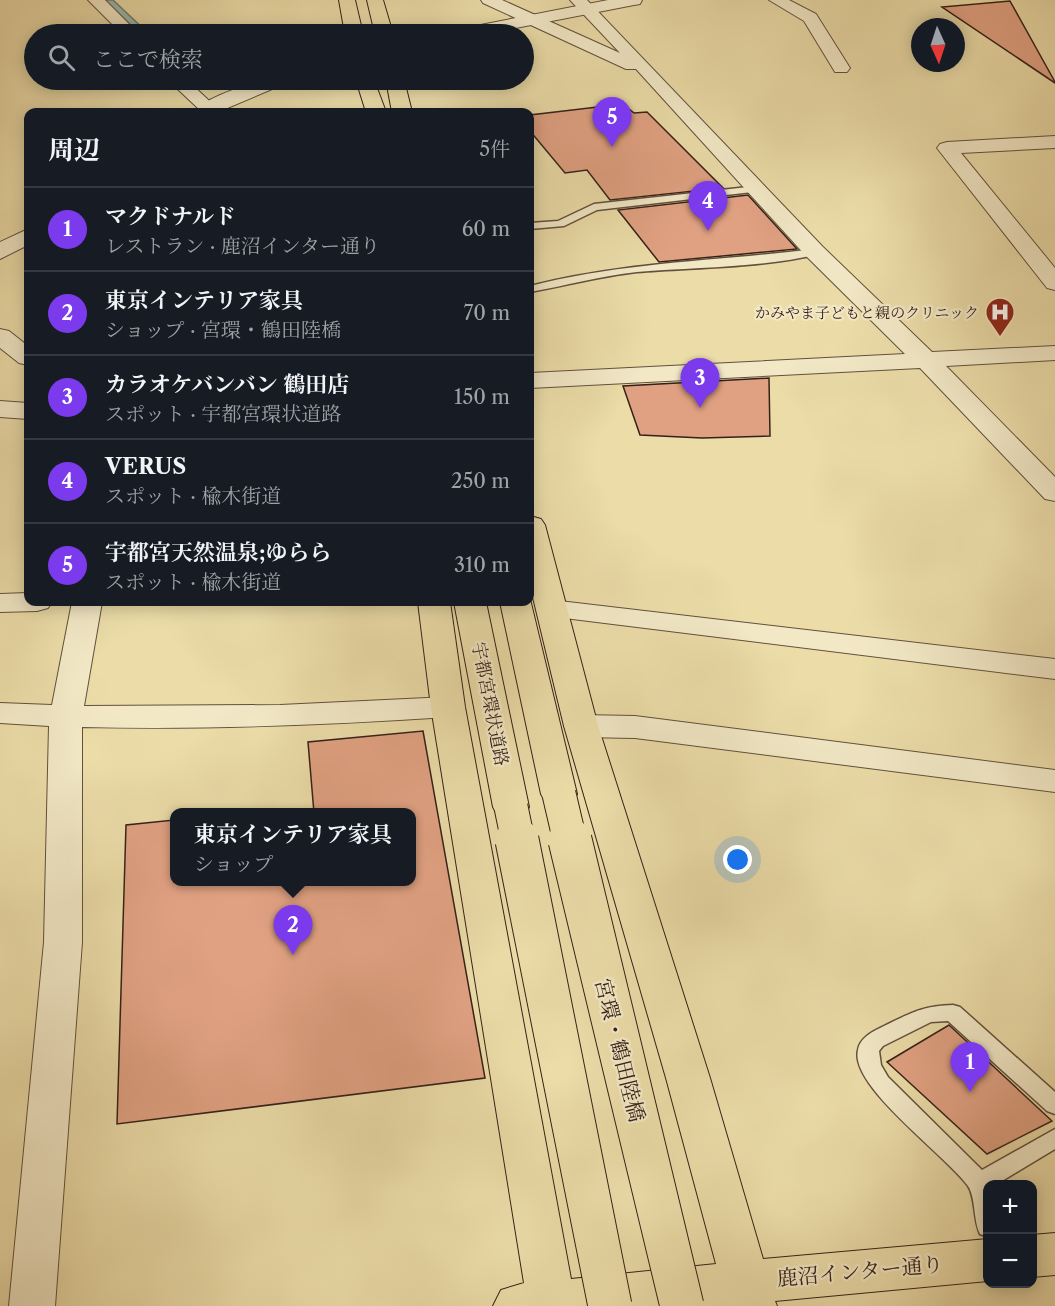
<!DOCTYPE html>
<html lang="ja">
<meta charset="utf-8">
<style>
:root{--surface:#171b24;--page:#20242c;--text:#f1f3f6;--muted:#9ea1a6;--line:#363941;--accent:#7c3aed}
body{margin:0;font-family:"Libre Caslon Text","Noto Serif JP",serif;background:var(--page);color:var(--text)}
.controls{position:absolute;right:18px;bottom:18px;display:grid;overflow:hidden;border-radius:12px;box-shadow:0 3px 15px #0003}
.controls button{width:54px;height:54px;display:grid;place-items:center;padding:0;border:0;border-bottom:2px solid var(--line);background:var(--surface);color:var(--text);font:30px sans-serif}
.compass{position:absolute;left:911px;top:18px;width:54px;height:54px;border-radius:50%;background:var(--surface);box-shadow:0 3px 15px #0003;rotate:177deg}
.you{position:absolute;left:738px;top:860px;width:21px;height:21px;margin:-15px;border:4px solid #fff;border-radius:50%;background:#1a73e8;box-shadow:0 0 0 9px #1a73e833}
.badge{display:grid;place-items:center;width:39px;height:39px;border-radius:50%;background:var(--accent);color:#fff;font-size:20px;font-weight:700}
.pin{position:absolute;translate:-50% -50px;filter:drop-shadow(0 2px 3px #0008)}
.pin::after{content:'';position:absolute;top:32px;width:21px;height:18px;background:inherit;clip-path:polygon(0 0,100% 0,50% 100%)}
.popup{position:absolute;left:170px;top:808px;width:246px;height:78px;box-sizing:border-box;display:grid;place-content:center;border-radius:12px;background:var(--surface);filter:drop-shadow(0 2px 4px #0005);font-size:20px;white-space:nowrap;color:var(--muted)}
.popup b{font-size:22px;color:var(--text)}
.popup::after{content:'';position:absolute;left:50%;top:100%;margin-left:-12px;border:12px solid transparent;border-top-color:var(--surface)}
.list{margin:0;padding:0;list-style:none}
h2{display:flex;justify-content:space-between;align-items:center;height:78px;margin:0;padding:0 24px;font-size:26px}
h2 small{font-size:20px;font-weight:400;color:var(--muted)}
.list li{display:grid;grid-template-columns:39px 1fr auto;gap:18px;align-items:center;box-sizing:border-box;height:84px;padding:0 24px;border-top:2px solid var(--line)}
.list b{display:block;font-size:22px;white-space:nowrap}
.list p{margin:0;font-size:20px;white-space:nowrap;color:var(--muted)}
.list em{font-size:20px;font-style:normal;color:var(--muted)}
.icon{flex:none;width:33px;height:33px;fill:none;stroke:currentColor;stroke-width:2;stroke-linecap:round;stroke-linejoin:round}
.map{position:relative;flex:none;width:1055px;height:1306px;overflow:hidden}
.search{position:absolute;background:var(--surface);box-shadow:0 3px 15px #0003;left:24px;top:24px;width:510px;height:66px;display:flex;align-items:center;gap:15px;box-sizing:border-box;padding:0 21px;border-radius:33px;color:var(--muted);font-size:22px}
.panel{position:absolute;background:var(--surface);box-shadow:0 3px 15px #0003;left:24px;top:108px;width:510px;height:498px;border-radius:12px}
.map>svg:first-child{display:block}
</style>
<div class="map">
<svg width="1055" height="1306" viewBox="0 0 1055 1306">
<rect width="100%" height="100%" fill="#ebdca8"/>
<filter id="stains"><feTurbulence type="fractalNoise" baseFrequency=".00333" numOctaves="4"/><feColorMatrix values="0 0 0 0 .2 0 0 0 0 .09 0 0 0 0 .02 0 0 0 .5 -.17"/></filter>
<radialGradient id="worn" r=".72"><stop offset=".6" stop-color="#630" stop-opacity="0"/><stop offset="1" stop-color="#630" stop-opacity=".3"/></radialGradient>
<path fill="#99baaf" stroke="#717d73" stroke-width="1.5" d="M 104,0 L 113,0 L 149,34 L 140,34 Z"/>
<path fill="#e0a182" stroke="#352119" stroke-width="1.5" d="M 1010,1 L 1055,82 L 1055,83 L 942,7 Z
M 623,104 L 634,113 L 647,112 L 723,188 L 610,200 L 587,170 L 565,173 L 530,131 L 530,115 Z
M 748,195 L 797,249 L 659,262 L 618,210 Z
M 769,378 L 770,436 L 702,438 L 640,435 L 623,386 Z
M 423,731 L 485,1078 L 117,1124 L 126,825 L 174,820 L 174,882 L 411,882 L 411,813 L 314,813 L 308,742 Z
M 949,1025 L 1052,1121 L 987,1154 L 887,1062 Z"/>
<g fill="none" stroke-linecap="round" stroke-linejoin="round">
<g stroke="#62503d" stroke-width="3">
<path id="service" d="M 757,186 L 762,189 L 761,191 L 597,210 L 564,226 L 530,229 L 530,223 L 558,221 L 594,204 Z
M 815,249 L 821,252 L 819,254 C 761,268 697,267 637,272 C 600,276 565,286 530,292 L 530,286 C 623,262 719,261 815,249 Z
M 953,1005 L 960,1007 L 1055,1092 L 1055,1114 L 1047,1111 L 948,1021 L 931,1022 L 883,1046 L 879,1051 L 881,1065 L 888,1077 L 982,1170 L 1055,1129 L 1055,1149 L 997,1184 L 988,1184 L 988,1237 L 980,1234 C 973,1220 976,1198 968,1186 C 947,1156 849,1086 858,1050 C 860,1037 874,1031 884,1026 C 911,1013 922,1006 953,1005 Z"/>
</g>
<g stroke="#62503d" stroke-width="2">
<path id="minor" d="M 88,0 L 105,0 L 139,34 L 122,34 Z
M 481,0 L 502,0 L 620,53 L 570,0 L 587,0 L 823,247 L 932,352 L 1055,346 L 1055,360 L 946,366 L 1055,477 L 1055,501 L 1045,499 L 920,368 L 530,388 L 530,373 L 905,354 L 807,257 L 636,69 L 626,69 L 483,3 Z
M 769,0 L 789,0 L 816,14 L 850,68 L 847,72 L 835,72 L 804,21 Z
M 168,80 L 187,80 L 218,109 L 216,112 L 202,112 Z
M 1055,136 L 1055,148 L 961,153 L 1055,268 L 1055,290 L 1047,288 L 937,148 L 940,144 L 947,142 Z
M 0,329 L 9,331 L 28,346 L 28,365 L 19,363 L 0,348 Z
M 0,401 L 28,403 L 28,419 L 0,417 Z
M 28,593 L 28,602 L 52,602 L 48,608 L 37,611 L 0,612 L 0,594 Z
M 551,600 L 1055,659 L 1055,679 L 540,615 L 536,609 L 540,603 Z
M 72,602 L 102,602 L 84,706 L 280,705 L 448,697 L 460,700 L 464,707 L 460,714 L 448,717 C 326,725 204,730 82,727 L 82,942 L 55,1306 L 9,1306 L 44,942 L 49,726 L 0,723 L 0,703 L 52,705 Z
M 581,715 L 635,716 L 1055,770 L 1055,792 L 635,738 L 581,737 L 569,733 L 564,726 L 569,719 Z"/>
</g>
<g stroke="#62503d" stroke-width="2">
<path id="tertiary" d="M 608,0 L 642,0 L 640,4 L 634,5 L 485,34 L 451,34 L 454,30 L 460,29 Z
M 261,80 L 286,80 L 284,84 L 218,112 L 194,112 C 204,98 244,86 261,80 Z
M 28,229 L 28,245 L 0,259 L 0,242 Z"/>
</g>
<g stroke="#352119" stroke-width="2">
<path id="primary" d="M 339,0 L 355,0 L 363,34 L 345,34 Z
M 367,0 L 383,0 L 393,34 L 375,34 Z
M 356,80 L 374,80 L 386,112 L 366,112 Z
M 386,80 L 404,80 L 412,112 L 392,112 Z
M 530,516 L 541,519 L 545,525 L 598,726 L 710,1078 L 763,1259 L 988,1239 L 988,1281 L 775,1301 L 777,1306 L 493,1306 L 501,1290 L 524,1283 L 431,707 L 418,602 L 450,602 L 465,707 L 571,1279 L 716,1264 L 666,1078 L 564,726 L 530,585 Z
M 530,599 L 577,794 L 572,803 L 559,806 L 546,803 L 541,794 L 500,602 L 530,602 Z
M 454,602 L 486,602 L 529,807 L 524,816 L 511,819 L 498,816 L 493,807 Z
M 1055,1233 L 1055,1275 L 1032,1277 L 1032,1235 Z"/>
</g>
<use href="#service" fill="#f2e8c6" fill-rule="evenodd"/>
<use href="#minor" fill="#f2e8c6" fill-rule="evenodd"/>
<use href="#tertiary" fill="#f2e8c6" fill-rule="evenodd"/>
<use href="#primary" fill="#ebdca8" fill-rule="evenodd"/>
<g stroke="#352119" stroke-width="35" stroke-linecap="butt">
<path id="primary-bridge-far1" d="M 559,794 L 570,841
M 511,807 L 518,841"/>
</g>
<g stroke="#352119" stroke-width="45" stroke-linecap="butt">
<path id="primary-bridge" d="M 517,840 L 610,1306
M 570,840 L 682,1306"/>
</g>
<use href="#primary-bridge-far1" stroke="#ebdca8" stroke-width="33"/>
<use href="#primary-bridge" stroke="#ebdca8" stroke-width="43"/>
</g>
<defs>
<g id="hospital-pin" transform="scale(1.5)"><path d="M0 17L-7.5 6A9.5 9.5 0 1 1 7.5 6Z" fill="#8f2418" stroke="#f2e8c6"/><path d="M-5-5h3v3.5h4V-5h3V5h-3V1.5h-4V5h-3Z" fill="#fff"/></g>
</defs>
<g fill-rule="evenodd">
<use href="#hospital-pin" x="1000" y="312"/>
</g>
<g text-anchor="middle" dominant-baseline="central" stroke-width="4.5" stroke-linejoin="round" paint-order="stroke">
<g font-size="15" fill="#352119" stroke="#f2e8c6" text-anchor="end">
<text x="979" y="312">かみやま子どもと親のクリニック</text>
</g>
<g font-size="18" fill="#352119" stroke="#f2e8c6">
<text transform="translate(490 704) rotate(79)">宇都宮環状道路</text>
</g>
<g font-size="21" fill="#352119" stroke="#f2e8c6">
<text transform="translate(620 1050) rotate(76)">宮環・鶴田陸橋</text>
<text transform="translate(860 1271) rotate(-5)">鹿沼インター通り</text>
</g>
</g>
<rect width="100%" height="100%" filter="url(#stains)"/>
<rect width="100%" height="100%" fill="url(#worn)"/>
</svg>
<div class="controls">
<button>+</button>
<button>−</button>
</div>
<svg class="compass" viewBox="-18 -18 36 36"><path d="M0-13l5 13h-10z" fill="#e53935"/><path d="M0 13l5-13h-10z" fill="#9ea1a6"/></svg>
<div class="you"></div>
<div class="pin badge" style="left:970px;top:1092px">1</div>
<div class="pin badge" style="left:293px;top:955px">2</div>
<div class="popup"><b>東京インテリア家具</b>ショップ</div>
<div class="pin badge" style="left:700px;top:408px">3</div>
<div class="pin badge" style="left:708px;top:231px">4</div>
<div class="pin badge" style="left:612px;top:147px">5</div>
<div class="search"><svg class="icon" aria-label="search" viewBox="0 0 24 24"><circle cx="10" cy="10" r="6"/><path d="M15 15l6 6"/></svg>ここで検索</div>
<section class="panel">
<h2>周辺<small>5件</small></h2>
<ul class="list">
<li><span class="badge">1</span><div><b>マクドナルド</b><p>レストラン · 鹿沼インター通り</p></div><em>60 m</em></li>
<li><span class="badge">2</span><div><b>東京インテリア家具</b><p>ショップ · 宮環・鶴田陸橋</p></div><em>70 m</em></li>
<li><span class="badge">3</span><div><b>カラオケバンバン 鶴田店</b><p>スポット · 宇都宮環状道路</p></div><em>150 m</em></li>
<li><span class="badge">4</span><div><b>VERUS</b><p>スポット · 楡木街道</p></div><em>250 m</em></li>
<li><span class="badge">5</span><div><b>宇都宮天然温泉;ゆらら</b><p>スポット · 楡木街道</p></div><em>310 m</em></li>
</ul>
</section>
</div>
